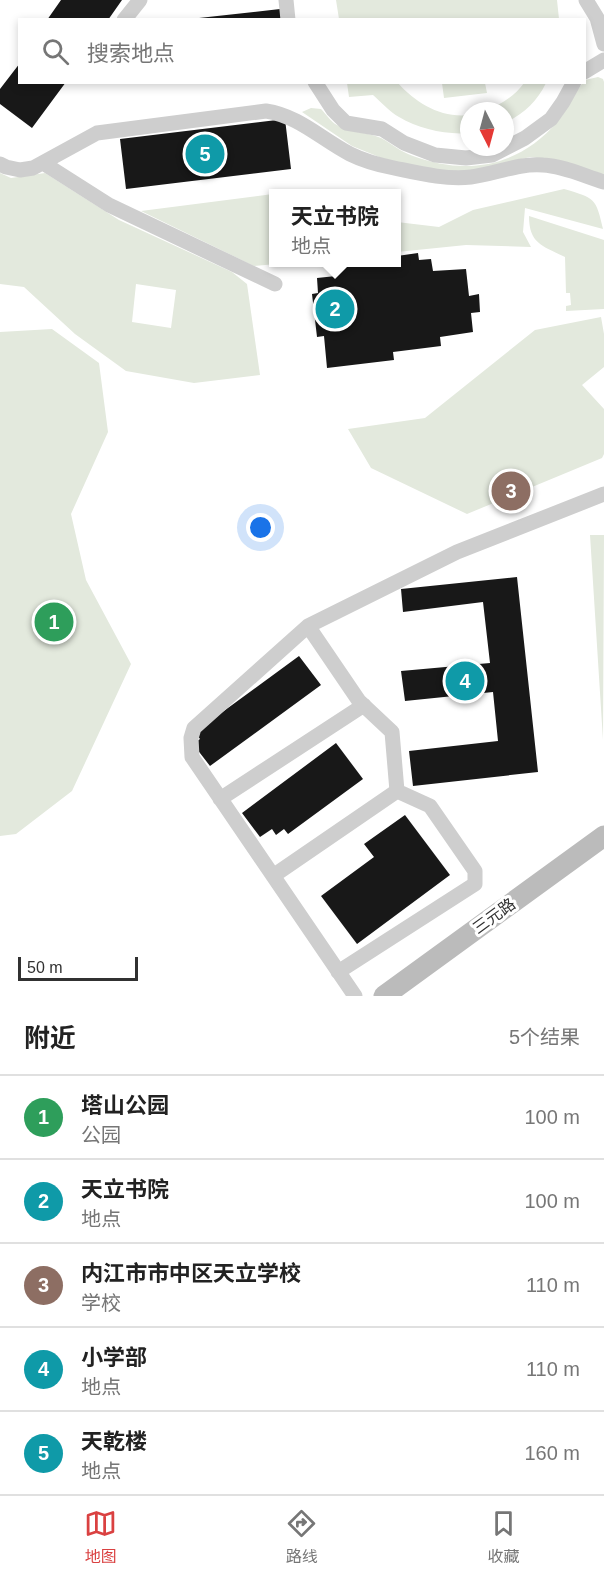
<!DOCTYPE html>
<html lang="zh">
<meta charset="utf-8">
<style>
:root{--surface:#fff;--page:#f6f6f6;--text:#222;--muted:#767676;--line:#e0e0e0;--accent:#da4141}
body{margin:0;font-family:Helvetica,"Noto Sans SC",sans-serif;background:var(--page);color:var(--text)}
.compass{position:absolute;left:460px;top:102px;width:54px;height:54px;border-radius:50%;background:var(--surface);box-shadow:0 3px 9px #0003;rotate:174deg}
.scale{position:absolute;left:18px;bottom:15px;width:120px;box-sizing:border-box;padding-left:6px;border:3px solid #313131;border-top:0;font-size:16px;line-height:21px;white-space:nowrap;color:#313131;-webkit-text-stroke:4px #fff;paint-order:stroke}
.you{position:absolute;left:261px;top:528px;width:21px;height:21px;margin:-15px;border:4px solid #fff;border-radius:50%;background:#1a73e8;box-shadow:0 0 0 9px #1a73e833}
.badge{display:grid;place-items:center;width:39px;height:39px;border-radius:50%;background:var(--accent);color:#fff;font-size:20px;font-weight:700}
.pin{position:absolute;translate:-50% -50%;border:3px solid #fff;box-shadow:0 2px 6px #0006}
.popup{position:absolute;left:269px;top:189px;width:132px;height:78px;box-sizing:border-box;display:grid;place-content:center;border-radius:0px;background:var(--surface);filter:drop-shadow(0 2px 4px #0005);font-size:20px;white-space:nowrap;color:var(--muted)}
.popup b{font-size:22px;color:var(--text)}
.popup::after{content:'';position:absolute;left:50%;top:100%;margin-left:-12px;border:12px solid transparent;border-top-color:var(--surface)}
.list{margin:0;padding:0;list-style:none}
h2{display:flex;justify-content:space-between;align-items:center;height:78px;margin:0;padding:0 24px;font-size:26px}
h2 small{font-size:20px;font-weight:400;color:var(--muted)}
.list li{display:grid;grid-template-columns:39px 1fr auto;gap:18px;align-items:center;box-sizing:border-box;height:84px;padding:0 24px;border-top:2px solid var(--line)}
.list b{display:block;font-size:22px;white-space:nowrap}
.list p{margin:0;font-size:20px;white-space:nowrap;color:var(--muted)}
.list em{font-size:20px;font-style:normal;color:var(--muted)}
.icon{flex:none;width:33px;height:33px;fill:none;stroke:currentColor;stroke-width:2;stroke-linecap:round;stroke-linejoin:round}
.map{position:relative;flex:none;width:604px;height:996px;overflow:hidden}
.search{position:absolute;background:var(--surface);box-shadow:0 3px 9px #0003;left:18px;right:18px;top:18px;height:66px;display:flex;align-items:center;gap:15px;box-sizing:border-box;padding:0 21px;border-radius:0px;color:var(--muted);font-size:22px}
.sheet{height:498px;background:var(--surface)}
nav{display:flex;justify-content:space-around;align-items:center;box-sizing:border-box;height:84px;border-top:2px solid var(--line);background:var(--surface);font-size:16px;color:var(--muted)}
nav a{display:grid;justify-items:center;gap:3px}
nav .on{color:var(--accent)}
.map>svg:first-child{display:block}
</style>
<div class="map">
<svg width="604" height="996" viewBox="0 0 604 996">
<rect width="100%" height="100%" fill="#fff"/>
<path fill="#e3e9dd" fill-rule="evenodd" d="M 336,0 L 557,0 L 559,19 L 339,19 Z
M 598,77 L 603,79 L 604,82 L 604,176 L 554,160 L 530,157 L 470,171 L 442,171 L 389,161 L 352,146 L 302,112 L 311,108 L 321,109 C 326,114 331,122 337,125 C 350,133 367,132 381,138 C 392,144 401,152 413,156 C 467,176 519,167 558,121 C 568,109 575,91 585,80 Z
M 347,83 L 398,83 C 416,103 440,118 469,115 L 469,133 C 446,135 419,129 399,117 C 390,112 381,102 373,95 L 349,97 Z
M 442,83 L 485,83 L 487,93 L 444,98 Z
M 524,83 L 546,83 C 537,102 523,114 505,123 L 505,111 L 484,111 C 499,106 515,96 524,83 Z
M 0,173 L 11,178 L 45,173 L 119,220 L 232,272 L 247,284 L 260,375 L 194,383 L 126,371 L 75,334 L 24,287 L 0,284 ZM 136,284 L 176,290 L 171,328 L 132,322 Z
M 564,189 C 595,198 596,198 603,229 L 525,208 L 523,232 L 531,247 L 466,245 L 397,252 L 397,222 L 439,227 L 473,210 Z
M 273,194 L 274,262 L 288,263 L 254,266 L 141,211 Z
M 529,216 L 604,240 L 604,309 L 566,311 L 566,306 L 571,305 L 570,293 L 566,293 L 565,257 C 543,246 529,244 529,216 Z
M 601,317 L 604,334 L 604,367 L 582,385 L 604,409 L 604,454 L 602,458 L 467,514 L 371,468 L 348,429 L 425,418 L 535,330 Z
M 52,329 L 99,363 L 108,432 L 71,514 L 86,580 L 131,664 L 72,791 L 16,834 L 0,836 L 0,332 Z
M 590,535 L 604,535 L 603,740 Z"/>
<path fill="#181818" d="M 61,0 L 122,0 L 108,20 L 47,20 Z
M 280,9 L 282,20 L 199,20 L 199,18 Z
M 20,63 L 20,82 L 66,82 L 32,128 L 0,104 L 0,89 Z
M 285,119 L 291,169 L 126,189 L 120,139 Z
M 418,253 L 419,260 L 431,259 L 433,271 L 466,269 L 469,296 L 479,294 L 480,312 L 471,313 L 473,332 L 440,337 L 441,346 L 393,352 L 394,360 L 327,368 L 324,336 L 317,337 L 312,294 L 318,293 L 317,278 L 336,276 L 335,267 L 361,262 L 397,262 L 397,256 Z
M 517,577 L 538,772 L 413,786 L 409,751 L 498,741 L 493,692 L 405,701 L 401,671 L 490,663 L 483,602 L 403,612 L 401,589 Z
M 299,656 L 321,685 L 210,766 L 193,744 L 200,739 L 195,732 Z
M 336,743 L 363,779 L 288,834 L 284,829 L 276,835 L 272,829 L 260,837 L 242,813 Z
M 405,815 L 450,875 L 357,944 L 321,896 L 374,857 L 364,844 Z"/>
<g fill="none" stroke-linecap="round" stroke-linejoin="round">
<path stroke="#cecece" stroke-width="15" d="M 286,0 L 288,20
M 586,0 L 597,18 L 604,44
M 124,20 L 140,0
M 584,72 L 604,60
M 315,82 L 333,110 L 346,123 L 382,129 L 404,143 L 435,155 L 466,158 L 492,155 L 525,138 L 551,119 L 563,102 L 574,82
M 43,163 L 109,205 L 275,284
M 0,164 L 6,167 L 20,170 L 33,168 L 97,133 L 266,111 C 299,116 321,139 350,154 C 364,161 379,165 394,168 C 418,173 446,180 471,177 C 495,174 518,163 543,165 C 564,166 584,176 604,182
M 308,626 L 359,701 L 392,732 L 397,791 L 430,806 L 475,871 L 475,884 L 338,972
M 220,799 L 364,705
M 273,876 L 397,791
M 355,996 L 192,757 L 191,738 L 194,728 L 308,626 L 457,552 L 604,494"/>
<path stroke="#bbb" stroke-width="21" d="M 384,996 L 604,836"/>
</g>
<g text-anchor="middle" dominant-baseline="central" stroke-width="6" stroke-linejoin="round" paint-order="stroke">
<g font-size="16" fill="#313131" stroke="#fff">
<text transform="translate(494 916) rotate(-36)">三元路</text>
</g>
</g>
</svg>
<svg class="compass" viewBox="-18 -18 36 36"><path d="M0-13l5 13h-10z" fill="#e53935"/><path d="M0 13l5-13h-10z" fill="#767676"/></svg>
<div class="scale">50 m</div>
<div class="you"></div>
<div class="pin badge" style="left:54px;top:622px;background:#2e9e5b">1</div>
<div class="pin badge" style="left:335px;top:309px;background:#0f9aa8">2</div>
<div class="popup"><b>天立书院</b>地点</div>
<div class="pin badge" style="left:511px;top:491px;background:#8d6e63">3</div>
<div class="pin badge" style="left:465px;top:681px;background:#0f9aa8">4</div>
<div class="pin badge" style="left:205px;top:154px;background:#0f9aa8">5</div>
<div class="search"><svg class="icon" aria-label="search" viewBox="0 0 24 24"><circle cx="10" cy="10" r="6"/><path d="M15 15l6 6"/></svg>搜索地点</div>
</div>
<section class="sheet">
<h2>附近<small>5个结果</small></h2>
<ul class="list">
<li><span class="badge" style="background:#2e9e5b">1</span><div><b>塔山公园</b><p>公园</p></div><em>100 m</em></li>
<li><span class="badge" style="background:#0f9aa8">2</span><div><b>天立书院</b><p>地点</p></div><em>100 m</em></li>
<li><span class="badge" style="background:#8d6e63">3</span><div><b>内江市市中区天立学校</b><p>学校</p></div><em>110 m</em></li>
<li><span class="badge" style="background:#0f9aa8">4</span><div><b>小学部</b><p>地点</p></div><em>110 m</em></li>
<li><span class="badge" style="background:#0f9aa8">5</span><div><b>天乾楼</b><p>地点</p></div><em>160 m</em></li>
</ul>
</section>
<nav>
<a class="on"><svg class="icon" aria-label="map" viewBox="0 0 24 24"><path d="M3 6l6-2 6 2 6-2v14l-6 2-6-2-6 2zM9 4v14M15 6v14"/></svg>地图</a>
<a><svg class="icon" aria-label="directions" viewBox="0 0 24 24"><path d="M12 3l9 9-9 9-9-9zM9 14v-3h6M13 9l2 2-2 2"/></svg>路线</a>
<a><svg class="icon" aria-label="saved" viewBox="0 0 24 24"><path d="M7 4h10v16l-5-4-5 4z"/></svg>收藏</a>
</nav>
